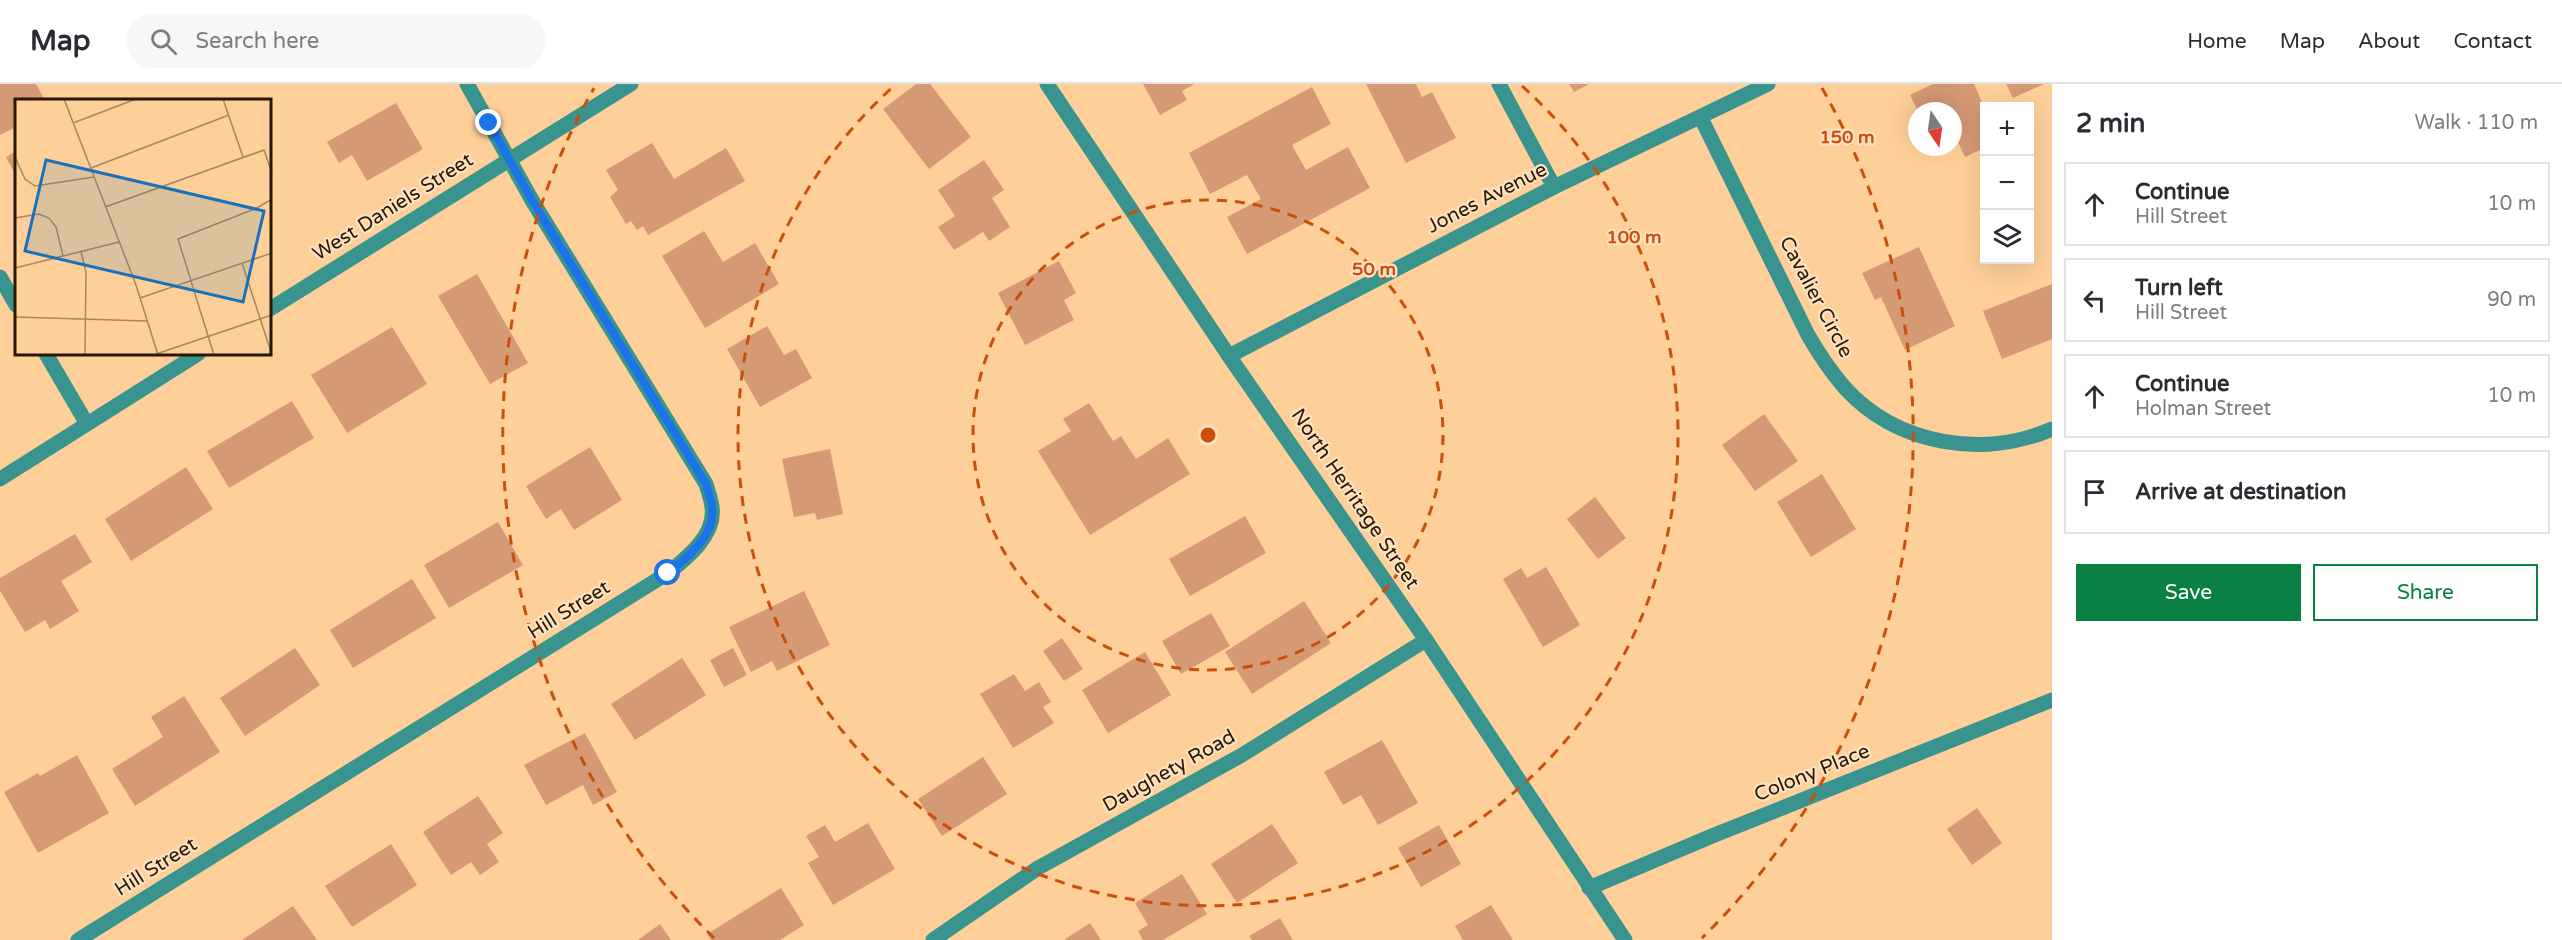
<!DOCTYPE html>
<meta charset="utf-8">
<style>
:root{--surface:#fff;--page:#f7f7f7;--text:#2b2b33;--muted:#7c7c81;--line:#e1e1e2;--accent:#0b8043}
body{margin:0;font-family:"Varela Round",sans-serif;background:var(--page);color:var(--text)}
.controls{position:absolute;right:18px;top:18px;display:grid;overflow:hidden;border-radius:0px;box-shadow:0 6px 24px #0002}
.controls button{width:54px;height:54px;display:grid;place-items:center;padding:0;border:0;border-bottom:2px solid var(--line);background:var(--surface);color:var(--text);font:30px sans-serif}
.compass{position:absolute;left:1908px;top:18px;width:54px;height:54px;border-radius:50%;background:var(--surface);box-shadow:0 6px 24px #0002;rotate:167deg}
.stop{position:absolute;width:18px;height:18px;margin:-14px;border:4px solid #1a73e8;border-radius:50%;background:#fff}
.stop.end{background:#1a73e8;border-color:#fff;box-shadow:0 2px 6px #0008}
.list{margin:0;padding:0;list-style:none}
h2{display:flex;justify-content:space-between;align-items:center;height:78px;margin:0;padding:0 24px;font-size:26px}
h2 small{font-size:20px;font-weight:400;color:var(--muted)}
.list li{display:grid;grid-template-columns:39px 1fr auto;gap:18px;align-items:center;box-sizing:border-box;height:84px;margin:0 12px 12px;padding:0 12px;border:2px solid var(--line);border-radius:0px}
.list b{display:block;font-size:22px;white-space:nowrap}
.list p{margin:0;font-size:20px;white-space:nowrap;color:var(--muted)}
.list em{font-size:20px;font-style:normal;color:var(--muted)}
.actions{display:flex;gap:12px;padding:18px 24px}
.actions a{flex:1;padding:14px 0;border:2px solid var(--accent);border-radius:0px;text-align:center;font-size:21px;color:var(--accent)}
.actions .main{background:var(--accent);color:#fff}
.icon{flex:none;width:33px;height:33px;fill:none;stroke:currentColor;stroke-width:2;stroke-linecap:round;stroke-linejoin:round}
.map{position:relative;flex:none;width:2052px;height:856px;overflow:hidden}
header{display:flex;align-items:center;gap:36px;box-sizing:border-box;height:84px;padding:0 30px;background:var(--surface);border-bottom:2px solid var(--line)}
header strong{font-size:28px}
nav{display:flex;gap:33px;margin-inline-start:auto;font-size:21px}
.search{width:420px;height:54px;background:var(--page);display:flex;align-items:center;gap:15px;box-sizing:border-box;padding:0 21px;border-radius:33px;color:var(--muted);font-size:22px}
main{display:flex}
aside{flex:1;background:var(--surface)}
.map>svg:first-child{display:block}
</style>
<header>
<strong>Map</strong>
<div class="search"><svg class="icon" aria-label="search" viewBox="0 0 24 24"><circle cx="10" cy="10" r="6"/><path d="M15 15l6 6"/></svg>Search here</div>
<nav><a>Home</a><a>Map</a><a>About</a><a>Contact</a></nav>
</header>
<main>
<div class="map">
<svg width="2052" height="856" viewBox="0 0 2052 856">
<rect width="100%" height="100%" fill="#fecf98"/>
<path fill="#d69976" d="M 0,0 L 36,0 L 45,16 L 16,16 L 16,43 L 0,51 Z
M 916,0 L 930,0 L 971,53 L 929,85 L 883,25 Z
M 1143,0 L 1194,0 L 1182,7 L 1187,16 L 1160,31 Z
M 1366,0 L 1416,0 L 1422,13 L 1432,8 L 1456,54 L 1406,79 Z
M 1569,0 L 1589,0 L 1574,8 Z
M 1933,0 L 1974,0 L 1984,23 L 1984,64 L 1965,73 L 1958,58 L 1953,60 L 1953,27 L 1918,27 L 1910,11 Z
M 2006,0 L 2044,0 L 2013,14 Z
M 1312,3 L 1331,40 L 1292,61 L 1306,86 L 1348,63 L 1370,104 L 1247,170 L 1227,133 L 1261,115 L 1247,91 L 1210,110 L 1189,69 Z
M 396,19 L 423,65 L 367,97 L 352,71 L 339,79 L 327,58 Z
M 652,59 L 674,95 L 726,64 L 745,97 L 648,151 L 643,142 L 637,146 L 631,137 L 626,140 L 610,113 L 618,106 L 606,86 Z
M 16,67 L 16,92 L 6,73 Z
M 984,76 L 1004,106 L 992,114 L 1010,143 L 989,157 L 983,148 L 954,166 L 938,143 L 955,132 L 938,106 Z
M 704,147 L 723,178 L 755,159 L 779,200 L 705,244 L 662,172 Z
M 1919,163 L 1955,242 L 1905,266 L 1881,213 L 1875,216 L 1862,189 Z
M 1059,177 L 1076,209 L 1064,216 L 1074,236 L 1025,261 L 998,209 Z
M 477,190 L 528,279 L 490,300 L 438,212 Z
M 2052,200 L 2052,255 L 2002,275 L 1983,227 Z
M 767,242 L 784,271 L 796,265 L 812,294 L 760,323 L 727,265 Z
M 392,243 L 427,300 L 347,349 L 311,291 Z
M 292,317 L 314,354 L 229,404 L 207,367 Z
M 1089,319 L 1113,357 L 1121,352 L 1136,375 L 1168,354 L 1190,390 L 1090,451 L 1038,367 L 1071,347 L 1063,335 Z
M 1764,330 L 1798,377 L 1755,407 L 1722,361 Z
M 590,363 L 622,416 L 574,446 L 561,425 L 546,435 L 526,402 Z
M 830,365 L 843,430 L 817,436 L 815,429 L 794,433 L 782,375 Z
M 186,383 L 213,425 L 131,477 L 105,435 Z
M 1822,390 L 1856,445 L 1811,473 L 1777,418 Z
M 1595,413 L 1626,454 L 1598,475 L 1567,435 Z
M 1245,432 L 1266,469 L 1190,512 L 1169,475 Z
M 498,438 L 523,481 L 449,524 L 424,481 Z
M 75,450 L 92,478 L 61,497 L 79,527 L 50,545 L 45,536 L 25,548 L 0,507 L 0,494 Z
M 1546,483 L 1580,541 L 1543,563 L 1503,495 L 1521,484 L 1527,494 Z
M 412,495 L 436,534 L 353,584 L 330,546 Z
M 804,507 L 830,561 L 777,587 L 772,577 L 751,588 L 729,543 Z
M 1304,517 L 1331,559 L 1252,610 L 1225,568 Z
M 1211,529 L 1230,562 L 1181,590 L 1162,557 Z
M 1062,554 L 1083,585 L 1064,597 L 1043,567 Z
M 295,564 L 320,601 L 245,652 L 220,614 Z
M 733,564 L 747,591 L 724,603 L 710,576 Z
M 1145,568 L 1171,611 L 1108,649 L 1082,606 Z
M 682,574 L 706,611 L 635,656 L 611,620 Z
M 1014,590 L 1025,607 L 1039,598 L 1051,618 L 1043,623 L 1054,639 L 1013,664 L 980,610 Z
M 184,612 L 220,668 L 135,722 L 112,685 L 163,653 L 151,633 Z
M 585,649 L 617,708 L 593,721 L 583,701 L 546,721 L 524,681 Z
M 1382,656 L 1418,719 L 1378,741 L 1361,711 L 1343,721 L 1324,688 Z
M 77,671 L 109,729 L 38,769 L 4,708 L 38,689 L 40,692 Z
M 983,673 L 1007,710 L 942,752 L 918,715 Z
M 478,712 L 503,749 L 487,760 L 499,778 L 480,791 L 471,778 L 451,791 L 423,748 Z
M 1977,724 L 2002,759 L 1972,781 L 1947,745 Z
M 868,739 L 895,785 L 833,821 L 808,779 L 819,773 L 806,752 L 825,741 L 835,758 Z
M 1272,740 L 1298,779 L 1237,819 L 1211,780 Z
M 1439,741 L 1461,780 L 1421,803 L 1398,764 Z
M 391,760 L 417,801 L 352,843 L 325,802 Z
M 1182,790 L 1207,830 L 1163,856 L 1143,856 L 1138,847 L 1148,841 L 1135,819 Z
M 781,804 L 804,841 L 780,856 L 711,856 L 707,850 Z
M 1491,821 L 1513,856 L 1463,856 L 1455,842 Z
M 293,822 L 317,856 L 242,856 Z
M 1280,834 L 1293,856 L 1252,856 L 1249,852 Z
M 1090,839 L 1101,856 L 1064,856 Z
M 660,840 L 671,856 L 638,856 Z"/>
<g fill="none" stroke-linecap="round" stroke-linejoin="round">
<path stroke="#39948f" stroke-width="15" d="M 1499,0 L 1554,103
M 1701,34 L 1808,251 C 1819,270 1831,288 1845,304 C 1897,361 1983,375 2052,345
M 0,193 L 16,221
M 270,225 L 631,0
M 46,270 L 87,340
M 1229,272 L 1554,103 L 1768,0
M 0,395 L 198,270
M 1589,804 L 1712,752 L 2052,616
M 78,856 L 668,489 C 687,474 716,451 712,423 C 711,415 708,407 706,400 L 533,118 L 467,0
M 933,856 L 1038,784 L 1242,671 L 1426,556"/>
<path stroke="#39948f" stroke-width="15" d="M 1047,0 L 1229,272 L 1426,556 L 1625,856"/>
</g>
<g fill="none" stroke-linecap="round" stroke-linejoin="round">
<path stroke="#1a73e8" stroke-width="8" d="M 489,39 L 533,118 L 706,400 C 708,407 711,415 712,423 C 716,451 687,474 668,489"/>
</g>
<g fill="none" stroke="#cb4f0a" stroke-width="3" stroke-dasharray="10 8">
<circle cx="1208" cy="351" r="235"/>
<path d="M1522 2A470 470 0 1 1 894 2"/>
<path d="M714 854A705 705 0 0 1 594 4M1822 4A705 705 0 0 1 1702 854"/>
</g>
<g text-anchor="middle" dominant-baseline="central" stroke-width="4.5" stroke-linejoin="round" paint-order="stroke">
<g font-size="20" fill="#281802" stroke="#fde1c0">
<text transform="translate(1487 114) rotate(-27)">Jones Avenue</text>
<text transform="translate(393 123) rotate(-32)">West Daniels Street</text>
<text transform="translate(1816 213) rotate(62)">Cavalier Circle</text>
<text transform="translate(1355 415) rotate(56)">North Herritage Street</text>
<text transform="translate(569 526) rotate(-32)">Hill Street</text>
<text transform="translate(1169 687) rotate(-29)">Daughety Road</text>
<text transform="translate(1812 689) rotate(-22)">Colony Place</text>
<text transform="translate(156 783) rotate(-32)">Hill Street</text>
</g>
</g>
<g transform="translate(15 15)">
<rect width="256" height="256" fill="#fecf98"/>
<path fill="none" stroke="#a8865c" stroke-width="1.5" d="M 49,0 L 121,186 L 143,256M 208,0 L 228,58M 58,24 L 121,0M 0,58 L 10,80 L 20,87 L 79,78M 76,69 L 214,16M 90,108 L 249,51 L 257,74M 0,119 L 24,115 L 34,119 L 41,128 L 48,157M 66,153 L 71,173 L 70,256M 227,164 L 257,256M 0,169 L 104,143M 125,199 L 257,154M 0,218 L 132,222M 141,255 L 257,216M 199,256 L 163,140 L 242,109 L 257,100"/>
<path fill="#1971be" fill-opacity="0.15" stroke="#1971be" stroke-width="3" d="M 31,61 L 249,112 L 228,203 L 10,152 Z"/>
<rect width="256" height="256" fill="none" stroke="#281802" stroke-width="3"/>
</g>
<circle cx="1208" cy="351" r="9" fill="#cb4f0a" stroke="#fde1c0" stroke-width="3"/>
<g font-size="18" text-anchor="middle" font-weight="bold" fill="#cb4f0a" stroke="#fde1c0" stroke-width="4.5" stroke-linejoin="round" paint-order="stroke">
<text x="1847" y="59">150 m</text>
<text x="1634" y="159">100 m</text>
<text x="1374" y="191">50 m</text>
</g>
</svg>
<div class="controls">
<button>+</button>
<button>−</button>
<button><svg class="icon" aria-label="layers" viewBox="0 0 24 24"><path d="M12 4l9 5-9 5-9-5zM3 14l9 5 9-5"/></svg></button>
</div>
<svg class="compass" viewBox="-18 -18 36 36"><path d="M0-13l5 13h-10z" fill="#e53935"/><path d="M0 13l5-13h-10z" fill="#7c7c81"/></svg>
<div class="stop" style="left:668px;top:489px"></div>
<div class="stop end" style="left:489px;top:39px"></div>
</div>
<aside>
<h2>2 min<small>Walk · 110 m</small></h2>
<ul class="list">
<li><svg class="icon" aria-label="ahead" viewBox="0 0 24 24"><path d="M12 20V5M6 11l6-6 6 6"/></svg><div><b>Continue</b><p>Hill Street</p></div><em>10 m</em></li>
<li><svg class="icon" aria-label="left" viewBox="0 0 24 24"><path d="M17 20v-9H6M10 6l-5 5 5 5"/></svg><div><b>Turn left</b><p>Hill Street</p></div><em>90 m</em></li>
<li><svg class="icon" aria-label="ahead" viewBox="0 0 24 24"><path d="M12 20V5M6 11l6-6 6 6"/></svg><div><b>Continue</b><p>Holman Street</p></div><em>10 m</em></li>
<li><svg class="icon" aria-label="arrive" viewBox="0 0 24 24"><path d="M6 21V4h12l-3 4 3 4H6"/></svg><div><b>Arrive at destination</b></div></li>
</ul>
<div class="actions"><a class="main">Save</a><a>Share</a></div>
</aside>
</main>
